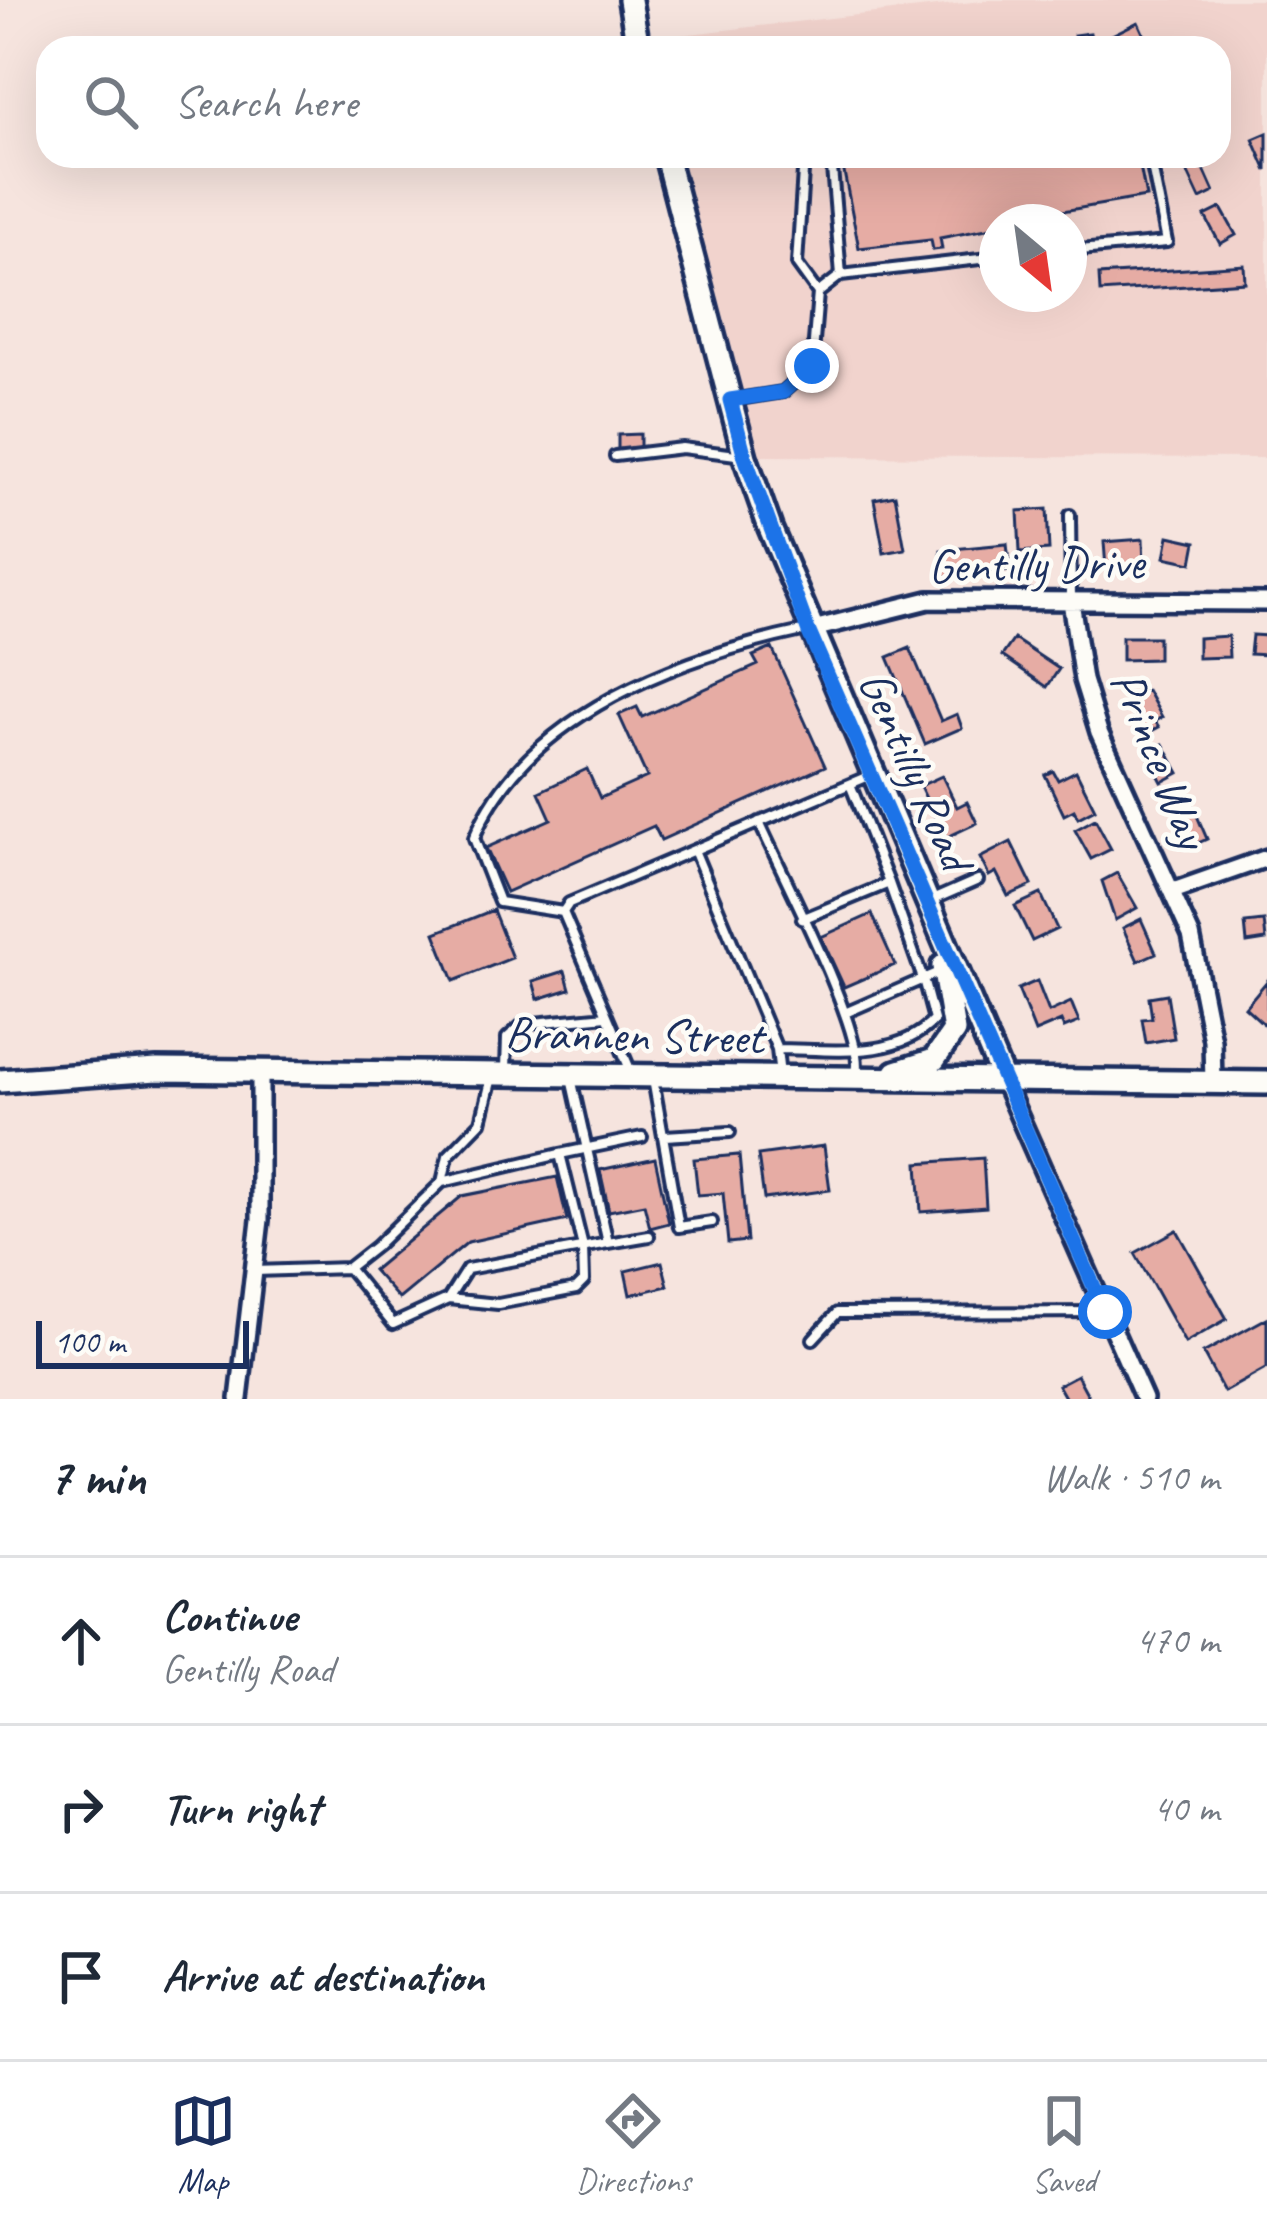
<!DOCTYPE html>
<meta charset="utf-8">
<style>
:root{--surface:#fff;--page:#f6f6f7;--text:#1f2937;--muted:#747a83;--line:#e0e1e3;--accent:#1b2f5e}
body{margin:0;font-family:Caveat,sans-serif;background:var(--page);color:var(--text)}
.compass{position:absolute;left:979px;top:204px;width:108px;height:108px;border-radius:50%;background:var(--surface);box-shadow:0 12px 48px #0002;rotate:151deg}
.scale{position:absolute;left:36px;bottom:30px;width:213px;box-sizing:border-box;padding-left:12px;border:6px solid #1b2f5e;border-top:0;font-size:33px;line-height:42px;white-space:nowrap;color:#1b2f5e;-webkit-text-stroke:9px #fdfcf7;paint-order:stroke}
.stop{position:absolute;width:36px;height:36px;margin:-27px;border:9px solid #1a73e8;border-radius:50%;background:#fff}
.stop.end{background:#1a73e8;border-color:#fff;box-shadow:0 3px 12px #0008}
.list{margin:0;padding:0;list-style:none}
h2{display:flex;justify-content:space-between;align-items:center;height:156px;margin:0;padding:0 48px;font-size:51px}
h2 small{font-size:39px;font-weight:400;color:var(--muted)}
.list li{display:grid;grid-template-columns:78px 1fr auto;gap:36px;align-items:center;box-sizing:border-box;height:168px;padding:0 48px;border-top:3px solid var(--line)}
.list b{display:block;font-size:45px;white-space:nowrap}
.list p{margin:0;font-size:39px;white-space:nowrap;color:var(--muted)}
.list em{font-size:39px;font-style:normal;color:var(--muted)}
.icon{flex:none;width:66px;height:66px;fill:none;stroke:currentColor;stroke-width:2;stroke-linecap:round;stroke-linejoin:round}
.map{position:relative;flex:none;width:1267px;height:1399px;overflow:hidden}
.search{position:absolute;background:var(--surface);box-shadow:0 12px 48px #0002;left:36px;right:36px;top:36px;height:132px;display:flex;align-items:center;gap:30px;box-sizing:border-box;padding:0 42px;border-radius:36px;color:var(--muted);font-size:45px}
.sheet{height:660px;background:var(--surface)}
nav{display:flex;justify-content:space-around;align-items:center;box-sizing:border-box;height:168px;border-top:3px solid var(--line);background:var(--surface);font-size:33px;color:var(--muted)}
nav a{display:grid;justify-items:center;gap:6px}
nav .on{color:var(--accent)}
.map>svg:first-child{display:block}
</style>
<div class="map">
<svg width="1267" height="1399" viewBox="0 0 1267 1399">
<rect width="100%" height="100%" fill="#f6e4de"/>
<filter id="ink" filterUnits="userSpaceOnUse"><feTurbulence type="fractalNoise" baseFrequency=".00833" numOctaves="2"/><feDisplacementMap in="SourceGraphic" scale="24" xChannelSelector="R" yChannelSelector="G"/><feConvolveMatrix kernelMatrix="1 2 1 2 8 2 1 2 1" color-interpolation-filters="sRGB"/></filter>
<g filter="url(#ink)">
<path fill="#f1d3cd" fill-rule="evenodd" d="M 990,0 L 1267,0 L 1267,458 L 745,456 L 667,156 L 1219,156 L 1219,48 L 638,48 L 636,40 ZM 997,222 L 1069,222 L 1069,294 L 997,294 Z"/>
<path fill="#e6aca4" stroke="#1b2f5e" stroke-width="3" d="M 1138,22 L 1150,48 L 1113,48 L 1108,37 Z
M 1090,33 L 1093,48 L 1076,48 L 1074,35 Z
M 1267,133 L 1267,171 L 1253,139 Z
M 865,156 L 1138,156 L 1146,197 L 997,222 L 997,227 L 940,238 L 942,249 L 933,250 L 931,240 L 859,248 L 843,167 L 866,162 Z
M 1180,156 L 1198,156 L 1214,192 L 1200,199 Z
M 1221,208 L 1236,235 L 1220,244 L 1205,216 Z
M 1244,265 L 1245,282 L 1100,292 L 1099,275 Z
M 640,434 L 640,450 L 618,450 L 618,435 Z
M 895,495 L 905,549 L 884,553 L 874,499 Z
M 1047,509 L 1049,550 L 1020,552 L 1018,511 Z
M 1169,536 L 1196,542 L 1192,563 L 1165,557 Z
M 1143,539 L 1144,566 L 1106,568 L 1104,542 Z
M 1007,544 L 1010,571 L 943,577 L 941,550 Z
M 1252,635 L 1267,636 L 1267,655 L 1250,654 Z
M 1228,636 L 1229,657 L 1198,658 L 1198,638 Z
M 1122,637 L 1158,637 L 1158,659 L 1122,660 Z
M 1014,639 L 1059,669 L 1047,687 L 1002,656 Z
M 772,648 L 825,766 L 661,840 L 654,826 L 506,892 L 486,848 L 551,819 L 539,792 L 587,769 L 600,798 L 647,777 L 619,715 L 637,707 L 642,717 L 758,665 L 753,656 Z
M 910,648 L 941,721 L 957,714 L 962,728 L 925,744 L 888,657 Z
M 1147,690 L 1162,717 L 1155,721 L 1159,727 L 1144,735 L 1126,702 Z
M 1163,744 L 1179,773 L 1162,782 L 1147,753 Z
M 1053,771 L 1058,780 L 1076,771 L 1095,809 L 1078,818 L 1074,810 L 1064,815 L 1045,775 Z
M 942,776 L 957,807 L 967,802 L 977,823 L 945,838 L 920,786 Z
M 1192,804 L 1207,839 L 1189,847 L 1174,812 Z
M 1095,819 L 1111,849 L 1091,859 L 1075,830 Z
M 1011,842 L 1032,885 L 1008,896 L 996,872 L 989,876 L 980,858 Z
M 1117,873 L 1137,908 L 1115,920 L 1102,881 Z
M 1041,894 L 1057,929 L 1032,941 L 1015,906 Z
M 493,910 L 512,958 L 454,981 L 435,933 Z
M 872,914 L 895,965 L 844,987 L 821,937 Z
M 1141,919 L 1156,953 L 1138,961 L 1123,928 Z
M 1264,921 L 1266,940 L 1247,943 L 1245,923 Z
M 565,971 L 570,989 L 538,999 L 533,981 Z
M 1037,981 L 1049,1012 L 1071,1002 L 1079,1022 L 1064,1028 L 1061,1021 L 1035,1032 L 1018,989 Z
M 1267,981 L 1267,1027 L 1245,1007 Z
M 1167,994 L 1174,1038 L 1146,1043 L 1142,1019 L 1152,1018 L 1149,997 Z
M 824,1146 L 830,1190 L 764,1199 L 758,1155 Z
M 739,1155 L 747,1241 L 728,1243 L 723,1193 L 698,1195 L 694,1159 Z
M 655,1158 L 669,1223 L 650,1228 L 644,1204 L 609,1211 L 600,1170 Z
M 983,1158 L 986,1207 L 921,1212 L 918,1163 Z
M 557,1177 L 567,1220 L 468,1242 L 399,1299 L 373,1270 L 462,1196 Z
M 1177,1230 L 1227,1319 L 1185,1343 L 1135,1253 Z
M 662,1262 L 668,1286 L 630,1295 L 625,1271 Z
M 1267,1318 L 1267,1368 L 1224,1392 L 1203,1353 Z
M 1077,1375 L 1090,1399 L 1066,1399 L 1058,1385 Z"/>
<g fill="none" stroke-linecap="round" stroke-linejoin="round">
<g stroke="#1b2f5e" stroke-width="16">
<path id="lane" d="M 804,156 L 797,264 L 818,293
M 831,156 L 841,275
M 1069,251 L 1167,242 L 1150,156
M 732,400 L 783,392 L 812,366 L 818,293 L 841,275 L 997,257
M 615,456 L 682,448 L 744,456
M 1070,515 L 1071,600
M 850,784 L 889,883
M 759,822 C 779,868 867,1034 856,1073
M 930,901 L 978,880
M 563,912 L 499,902 L 474,838 C 526,712 684,656 807,630
M 802,919 L 889,883 L 923,979 L 939,972
M 777,1049 C 828,1049 896,1061 934,1020 L 923,979 L 845,1013
M 506,1069 L 507,1038 L 523,1024 L 607,1016
M 632,1074 L 563,912 L 569,903 L 694,850
M 780,1076 L 777,1049 L 694,850 L 871,775
M 653,1079 L 679,1227 L 712,1222
M 665,1136 L 730,1132
M 560,1154 L 642,1137
M 608,1243 L 649,1236
M 348,1268 L 393,1324 L 448,1299 L 498,1304 L 576,1289 L 584,1281 L 583,1247 L 560,1154 L 442,1182
M 255,1271 L 348,1268 L 376,1246 L 442,1182 L 448,1156 L 481,1122 L 492,1077
M 448,1299 L 467,1269 L 608,1243 L 571,1078
M 813,1339 L 837,1313 L 1104,1312"/>
</g>
<g stroke="#1b2f5e" stroke-width="24">
<path id="street" d="M 1071,601 L 1083,680 L 1099,732 L 1191,935 L 1212,1040 L 1213,1083
M 809,630 L 929,600 L 1267,602
M 1173,891 L 1267,858
M 1004,1082 L 1144,1399
M 239,1399 L 260,1220 L 260,1072"/>
</g>
<g stroke="#1b2f5e" stroke-width="30">
<path id="secondary" d="M 630,0 L 638,48
M 666,156 L 745,457 L 770,528 L 1004,1082
M 896,1072 L 934,1060 L 954,1031 L 943,966
M 0,1081 L 157,1070 L 1267,1083"/>
</g>
<use href="#lane" stroke="#fdfcf7" stroke-width="8"/>
<use href="#street" stroke="#fdfcf7" stroke-width="15"/>
<use href="#secondary" stroke="#fdfcf7" stroke-width="21"/>
</g>
</g>
<g fill="none" stroke-linecap="round" stroke-linejoin="round" filter="url(#ink)">
<path stroke="#1a73e8" stroke-width="15" d="M 812,366 L 783,392 L 730,400 L 745,457 L 808,630 L 1105,1312"/>
</g>
<g text-anchor="middle" dominant-baseline="central" stroke-width="9" stroke-linejoin="round" paint-order="stroke">
<g font-size="48" fill="#1b2f5e" stroke="#fdfcf7">
<text transform="translate(1036 564) rotate(-1)">Gentilly Drive</text>
<text transform="translate(1160 759) rotate(68)">Prince Way</text>
<text transform="translate(916 770) rotate(66)">Gentilly Road</text>
<text transform="translate(634 1035) rotate(1)">Brannen Street</text>
</g>
</g>
</svg>
<svg class="compass" viewBox="-18 -18 36 36"><path d="M0-13l5 13h-10z" fill="#e53935"/><path d="M0 13l5-13h-10z" fill="#747a83"/></svg>
<div class="scale">100 m</div>
<div class="stop" style="left:1105px;top:1312px"></div>
<div class="stop end" style="left:812px;top:366px"></div>
<div class="search"><svg class="icon" aria-label="search" viewBox="0 0 24 24"><circle cx="10" cy="10" r="6"/><path d="M15 15l6 6"/></svg>Search here</div>
</div>
<section class="sheet">
<h2>7 min<small>Walk · 510 m</small></h2>
<ul class="list">
<li><svg class="icon" aria-label="ahead" viewBox="0 0 24 24"><path d="M12 20V5M6 11l6-6 6 6"/></svg><div><b>Continue</b><p>Gentilly Road</p></div><em>470 m</em></li>
<li><svg class="icon" aria-label="right" viewBox="0 0 24 24"><path d="M7 20v-9h11M14 6l5 5-5 5"/></svg><div><b>Turn right</b></div><em>40 m</em></li>
<li><svg class="icon" aria-label="arrive" viewBox="0 0 24 24"><path d="M6 21V4h12l-3 4 3 4H6"/></svg><div><b>Arrive at destination</b></div></li>
</ul>
</section>
<nav>
<a class="on"><svg class="icon" aria-label="map" viewBox="0 0 24 24"><path d="M3 6l6-2 6 2 6-2v14l-6 2-6-2-6 2zM9 4v14M15 6v14"/></svg>Map</a>
<a><svg class="icon" aria-label="directions" viewBox="0 0 24 24"><path d="M12 3l9 9-9 9-9-9zM9 14v-3h6M13 9l2 2-2 2"/></svg>Directions</a>
<a><svg class="icon" aria-label="saved" viewBox="0 0 24 24"><path d="M7 4h10v16l-5-4-5 4z"/></svg>Saved</a>
</nav>
